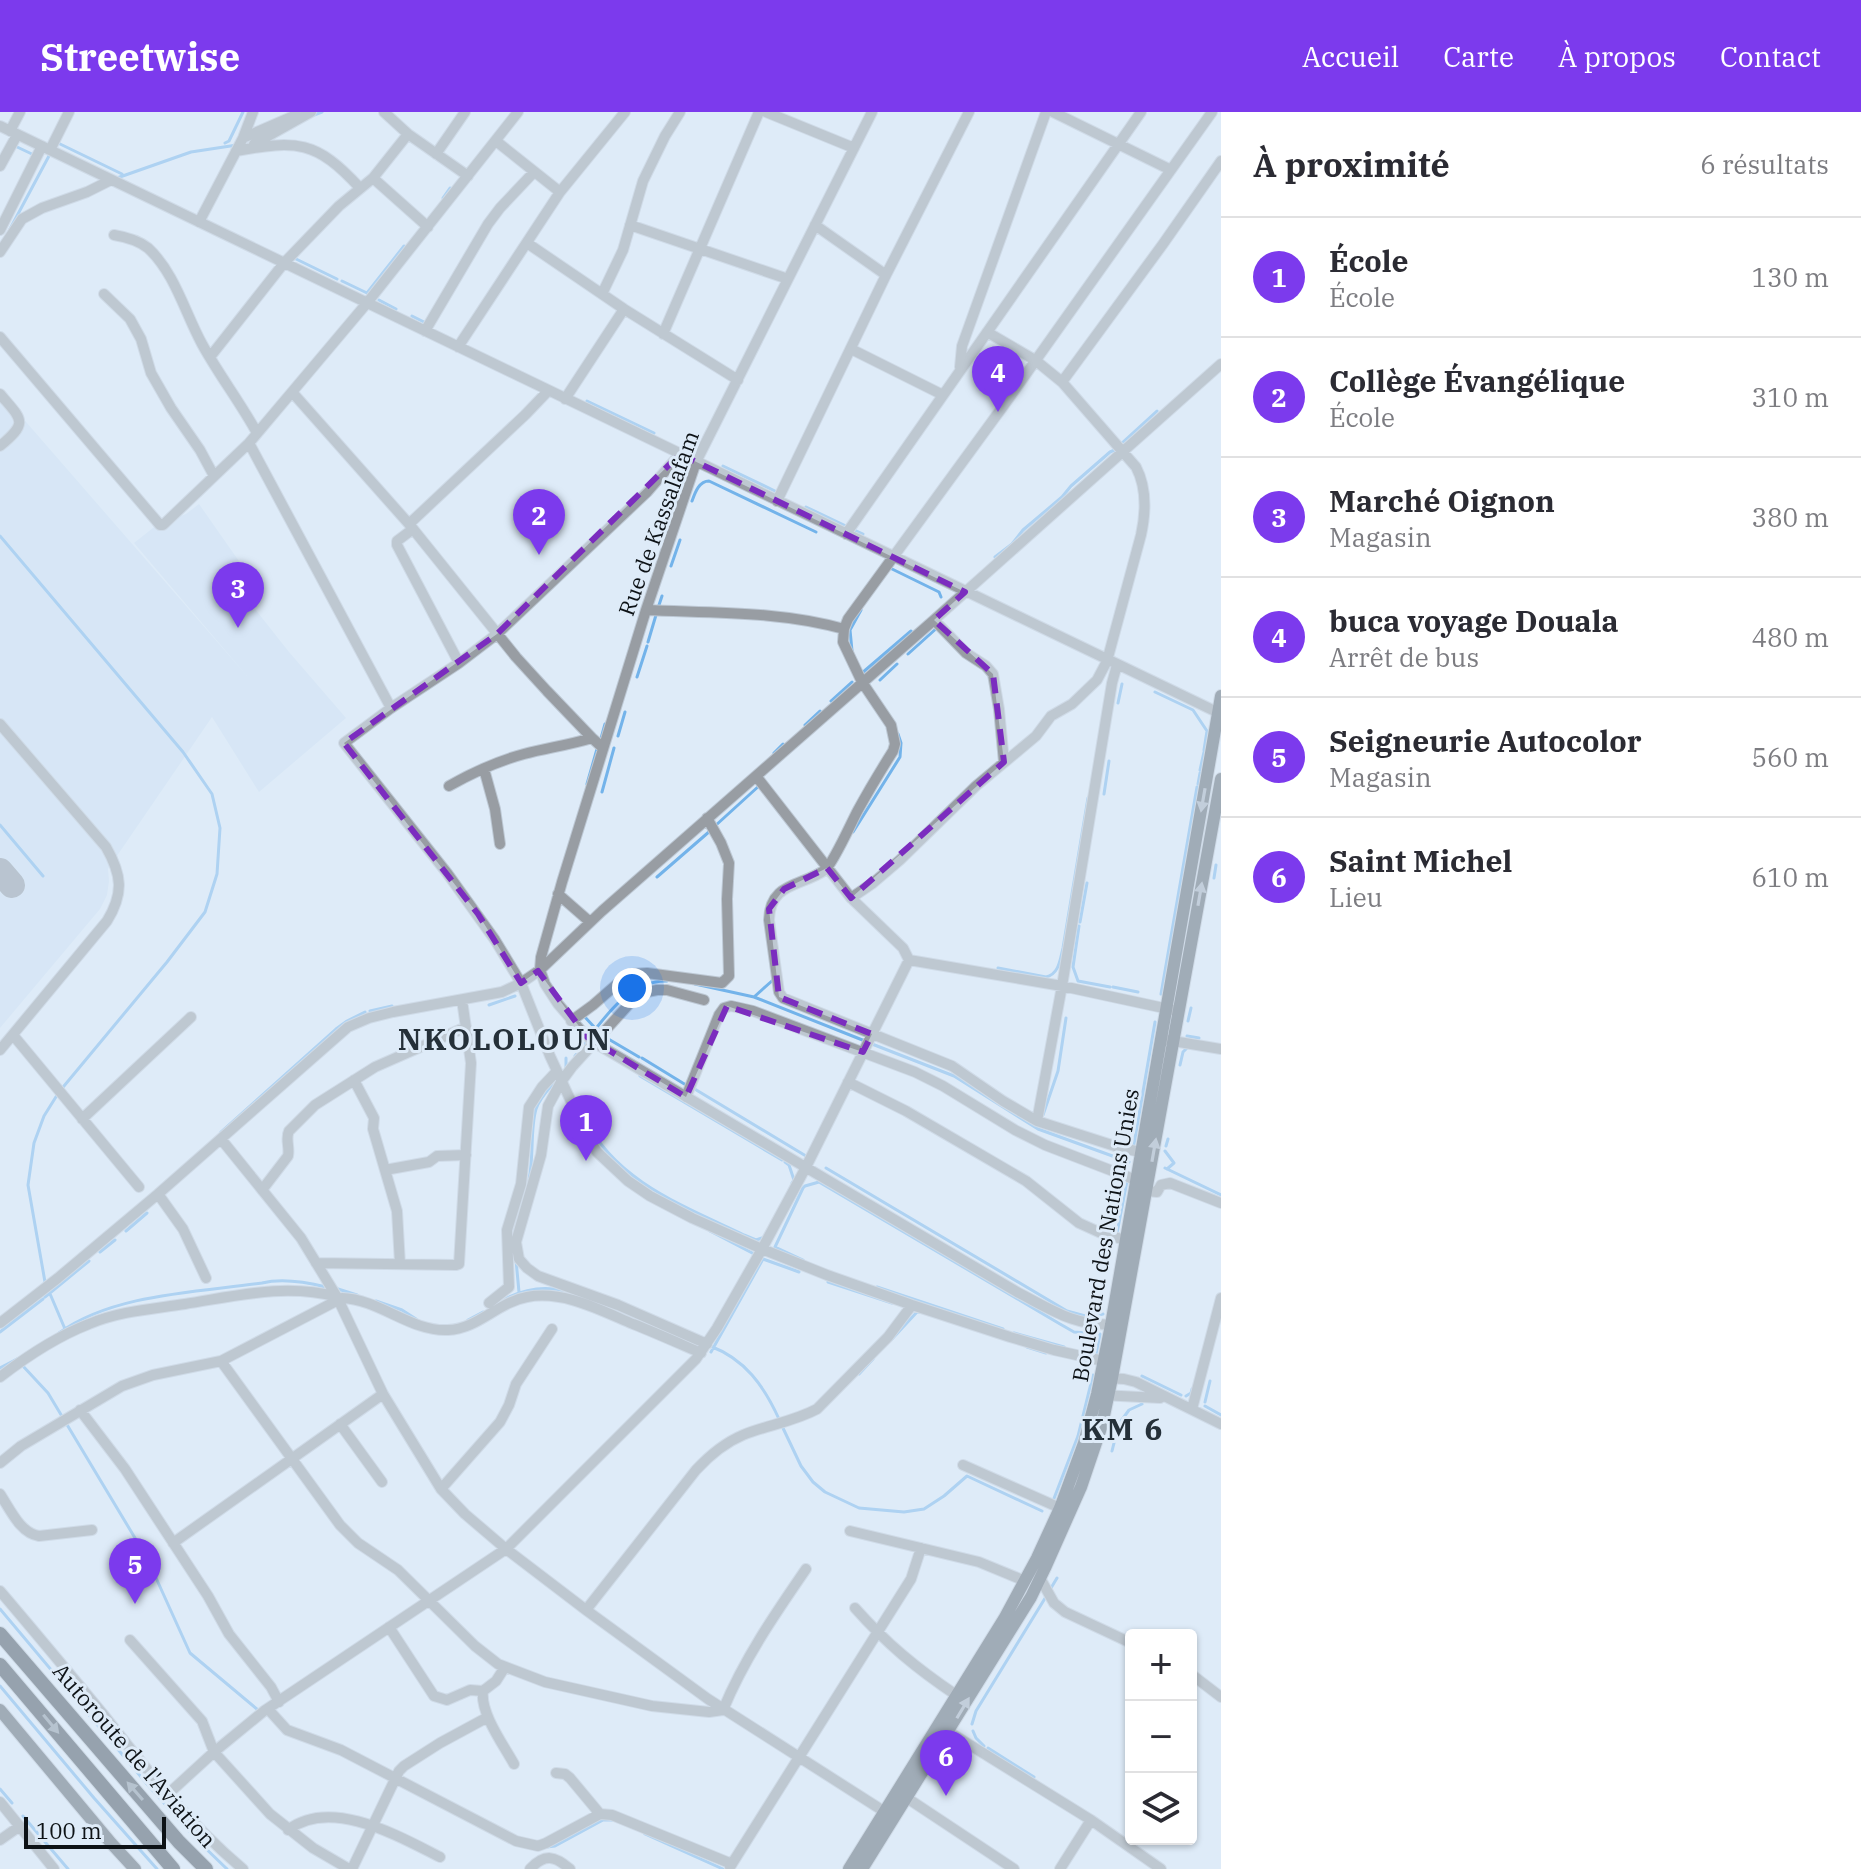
<!DOCTYPE html>
<html lang="fr">
<meta charset="utf-8">
<style>
:root{--surface:#fff;--page:#f7f7f7;--text:#2b2b33;--muted:#7c7c81;--line:#e1e1e2;--accent:#7c3aed}
body{margin:0;font-family:"IBM Plex Serif",serif;background:var(--page);color:var(--text)}
.controls{position:absolute;right:24px;bottom:24px;display:grid;overflow:hidden;border-radius:8px;box-shadow:0 2px 6px #0004}
.controls button{width:72px;height:72px;display:grid;place-items:center;padding:0;border:0;border-bottom:2px solid var(--line);background:var(--surface);color:var(--text);font:40px sans-serif}
.scale{position:absolute;left:24px;bottom:20px;width:142px;box-sizing:border-box;padding-left:8px;border:4px solid #0d1216;border-top:0;font-size:22px;line-height:28px;white-space:nowrap;color:#0d1216;-webkit-text-stroke:6px #deebf8;paint-order:stroke}
.you{position:absolute;left:632px;top:876px;width:28px;height:28px;margin:-20px;border:6px solid #fff;border-radius:50%;background:#1a73e8;box-shadow:0 0 0 12px #1a73e833}
.badge{display:grid;place-items:center;width:52px;height:52px;border-radius:50%;background:var(--accent);color:#fff;font-size:26px;font-weight:700}
.pin{position:absolute;translate:-50% -66px;filter:drop-shadow(0 2px 4px #0008)}
.pin::after{content:'';position:absolute;top:42px;width:28px;height:24px;background:inherit;clip-path:polygon(0 0,100% 0,50% 100%)}
.list{margin:0;padding:0;list-style:none}
h2{display:flex;justify-content:space-between;align-items:center;height:104px;margin:0;padding:0 32px;font-size:34px}
h2 small{font-size:26px;font-weight:400;color:var(--muted)}
.list li{display:grid;grid-template-columns:52px 1fr auto;gap:24px;align-items:center;box-sizing:border-box;height:120px;padding:0 32px;border-top:2px solid var(--line)}
.list b{display:block;font-size:30px;white-space:nowrap}
.list p{margin:0;font-size:26px;white-space:nowrap;color:var(--muted)}
.list em{font-size:26px;font-style:normal;color:var(--muted)}
.icon{flex:none;width:44px;height:44px;fill:none;stroke:currentColor;stroke-width:2;stroke-linecap:round;stroke-linejoin:round}
.map{position:relative;flex:none;width:1221px;height:1757px;overflow:hidden}
header{display:flex;align-items:center;gap:48px;box-sizing:border-box;height:112px;padding:0 40px;background:var(--accent);color:#fff}
header strong{font-size:38px}
nav{display:flex;gap:44px;margin-inline-start:auto;font-size:28px}
main{display:flex}
aside{flex:1;background:var(--surface)}
.map>svg:first-child{display:block}
</style>
<header>
<strong>Streetwise</strong>
<nav><a>Accueil</a><a>Carte</a><a>À propos</a><a>Contact</a></nav>
</header>
<main>
<div class="map">
<svg width="1221" height="1757" viewBox="0 0 1221 1757">
<rect width="100%" height="100%" fill="#deebf8"/>
<path fill="#cee1f3" d="M 0,280 L 247,564 L 134,431 L 158,412 L 186,402 L 199,392 L 262,482 L 251,492 L 289,540 L 346,606 L 259,680 L 212,605 L 108,757 L 109,769 L 107,783 L 100,797 L 0,916 Z"/>
<g fill="none" stroke-linecap="round" stroke-linejoin="round">
<path stroke="#73b3ea" stroke-width="3" d="M 314,3 L 322,0
M 58,31 L 122,62
M 225,31 L 229,29 L 243,0
M 15,34 L 34,43
M 117,66 L 191,40 L 237,33
M 443,86 L 450,76
M 10,117 L 50,42
M 294,146 L 337,167
M 342,169 L 367,181 L 404,134
M 379,188 L 396,197
M 412,204 L 426,211
M 587,289 L 654,321
M 1122,331 L 1157,299
M 723,354 L 777,380
M 692,389 C 695,381 699,369 709,369 L 816,420
M 806,395 L 846,414
M 852,417 L 863,422
M 0,424 L 183,640 L 212,682 L 220,716 L 217,762 L 205,800 L 167,850 L 59,980 L 44,1004 L 34,1031 L 28,1073 L 45,1170 L 65,1217
M 995,445 L 1012,432 L 1023,418 L 1062,385 L 1071,374 L 1110,340 L 1117,337
M 671,454 L 680,428
M 890,456 L 939,480 L 941,485
M 658,496 L 662,484
M 648,530 L 656,503
M 852,539 L 850,518 L 861,498
M 908,542 L 938,515
M 862,561 L 911,519
M 637,565 L 647,534
M 880,568 L 897,552
M 1155,580 L 1193,598 L 1207,619 L 1204,638
M 831,589 L 852,570
M 1118,591 L 1122,572
M 805,613 L 820,599
M 618,624 L 625,600
M 600,630 L 605,612
M 774,641 L 783,632
M 1200,658 L 1204,640
M 587,672 L 597,637
M 1198,672 L 1200,661
M 602,680 L 614,636
M 1104,682 L 1109,649
M 0,713 L 43,764
M 715,714 L 760,673
M 853,720 L 900,645 L 901,631 L 898,622
M 657,765 L 710,719
M 1214,766 L 1216,753
M 1080,810 L 1087,771
M 1079,814 L 1073,855 L 1078,869 L 1110,875
M 998,856 L 1046,865 C 1059,862 1060,848 1063,836 L 1088,686
M 695,872 L 754,885 L 865,929
M 1113,875 L 1138,880
M 1161,882 L 1197,675
M 754,885 L 773,868
M 489,893 L 515,884
M 370,899 L 392,894
M 583,903 L 596,917
M 1188,909 L 1191,896
M 1187,924 L 1199,926
M 605,925 L 639,945
M 872,932 L 954,964 L 1038,1017 L 1129,1050
M 575,944 C 598,915 625,868 667,869
M 642,946 L 686,973
M 1180,953 L 1183,940 L 1187,936
M 566,957 L 566,946
M 640,964 L 782,1048
M 693,976 L 806,1044
M 1043,1003 L 1058,959 L 1066,906
M 585,1006 C 614,1069 686,1095 744,1123 L 756,1128 L 762,1126
M 221,1020 L 336,917 L 347,909 L 365,900
M 1166,1034 L 1168,1027
M 1131,1035 L 1134,1032 L 1155,910
M 1165,1039 L 1174,1051 L 1167,1057
M 1116,1049 L 1120,1057
M 785,1050 L 789,1053 L 794,1068 L 792,1071
M 826,1056 L 1067,1199 L 1089,1205 L 1103,1202
M 1165,1056 L 1221,1083
M 529,1067 C 534,1045 530,1017 536,997 C 540,985 550,976 558,966
M 126,1119 L 147,1101
M 710,1119 L 756,1143
M 514,1121 L 523,1089
M 1117,1121 L 1127,1069
M 100,1140 L 115,1128
M 516,1148 L 519,1180
M 803,1148 L 775,1135 L 803,1076 L 805,1074 L 819,1070 L 1060,1212 L 1074,1220 L 1100,1222 L 1096,1242
M 828,1170 L 892,1191
M 877,1175 L 1003,1217
M 338,1177 L 357,1183
M 45,1185 L 89,1149
M 376,1189 L 402,1198 L 416,1207
M 496,1192 C 519,1178 542,1172 568,1180
M 639,1207 L 661,1217
M 468,1208 L 483,1200
M 0,1220 L 43,1187
M 59,1221 C 112,1182 198,1180 262,1171 C 282,1166 306,1170 326,1175
M 1014,1221 L 1064,1235
M 892,1227 L 917,1200 L 921,1200
M 710,1234 C 745,1247 764,1274 779,1307
M 1027,1235 L 1046,1241
M 711,1240 L 763,1147 L 799,1160
M 22,1253 L 48,1281 L 147,1446 L 190,1541 L 258,1598
M 0,1256 L 19,1246
M 859,1262 L 873,1247
M 1142,1264 L 1181,1283
M 1186,1284 L 1191,1281 L 1192,1277
M 1205,1290 L 1210,1269
M 1205,1294 L 1221,1303
M 1121,1309 L 1129,1298 L 1142,1292
M 782,1314 L 801,1354 L 813,1370 L 825,1380 L 859,1396 L 904,1400 L 924,1397 L 944,1384 L 967,1364 L 1042,1399
M 1112,1339 L 1115,1327
M 1053,1389 L 1078,1324 L 1093,1263
M 1051,1476 L 1057,1466
M 0,1497 L 147,1672 L 197,1728 L 227,1757
M 0,1574 L 94,1686 L 157,1757
M 972,1612 L 976,1599 L 1047,1483
M 973,1619 L 976,1626 L 984,1634
M 988,1636 L 1034,1665
M 0,1677 L 12,1691
M 23,1704 L 68,1757
M 645,1722 L 723,1757
M 547,1735 L 555,1734 L 603,1708 L 612,1708"/>
<path stroke="#8c969f" stroke-width="26" d="M 0,759 L 12,773"/>
<g stroke="#bdc8d4" stroke-width="12">
<path id="minor" d="M 384,0 L 408,22 L 468,64
M 766,0 L 854,36
M 872,0 L 696,350 L 646,498 L 562,770 L 541,845 L 540,858 L 545,872 L 558,892 L 583,921 L 595,931 L 1017,1180 C 1050,1197 1077,1216 1116,1212
M 1053,0 L 1171,58
M 0,14 L 1221,602
M 10,19 L 20,0
M 243,26 L 296,3
M 496,29 L 560,80
M 254,32 L 311,0
M 50,38 L 69,0
M 236,39 C 297,28 316,28 360,76
M 436,42 L 465,0
M 0,54 L 17,23
M 373,66 L 428,115
M 199,110 L 243,26 L 253,0
M 630,113 L 788,167
M 815,113 L 886,163
M 0,118 L 42,34
M 114,123 C 126,125 138,128 148,136 C 175,161 185,201 202,232 C 219,263 240,290 257,321
M 527,131 L 624,197 L 738,268
M 0,140 L 22,107 L 42,96 L 87,80 L 111,68
M 104,182 L 130,207 L 141,227 L 151,261 L 171,296 L 200,338 L 214,364
M 602,182 L 623,138 L 643,69 L 665,24 L 680,0
M 425,219 L 488,112 L 500,96 L 534,60
M 663,222 L 759,0
M 0,225 L 160,413 L 163,413 L 249,331 L 292,280 L 367,191 L 518,0
M 458,235 L 560,80 L 625,0
M 851,237 L 943,283
M 210,245 L 284,151 L 339,94 L 373,66 L 408,22
M 960,255 L 962,234 L 1046,0
M 1062,270 L 1163,132 L 1221,49
M 292,280 L 409,412 L 516,545 L 547,579 L 592,626 L 603,636
M 0,282 C 22,308 29,310 0,334
M 565,287 L 624,197
M 249,331 L 391,596
M 680,342 L 647,380 L 497,522 L 459,551 L 391,596 L 344,631 L 447,761 L 495,828 L 521,871 L 550,944 L 588,1026 L 597,1040 L 628,1069 L 650,1084 L 692,1106 L 762,1137 L 827,1163 L 912,1193 L 1010,1225 L 1054,1238 L 1108,1250
M 777,389 L 886,163 L 969,0
M 409,412 L 525,303 L 548,279
M 413,417 L 397,429 L 397,433 L 459,551
M 846,422 L 1141,0
M 646,498 C 712,501 781,499 844,517
M 934,508 L 966,541 L 986,554 L 993,562 L 999,597 L 1004,650
M 0,612 L 106,735 C 122,763 124,781 107,809 L 0,938
M 484,657 L 495,697 L 500,732
M 756,664 L 851,786 L 903,836 L 909,848 L 1062,874 L 1173,898
M 449,674 C 472,661 498,649 524,642 C 547,636 569,633 592,626
M 558,782 L 590,810
M 851,786 L 873,771 L 900,748 L 976,674 L 1036,624 L 1051,604 L 1072,592 L 1097,568 L 1107,549 L 1141,423 C 1146,400 1147,376 1136,355 L 1062,270 L 1035,248 L 987,220
M 704,888 L 667,878 L 657,878 L 642,881 L 631,890 L 572,955 L 561,970 L 548,994 L 541,1043 L 516,1130 L 519,1147 L 527,1156 L 538,1164 L 618,1193 L 707,1232
M 571,909 L 593,893 L 624,866 L 632,862 L 647,861 L 722,871 L 729,864 L 727,787 L 729,751 L 721,731 L 707,706
M 13,923 L 139,1075
M 1167,928 L 1221,937
M 354,968 L 374,1006 L 373,1017 L 397,1099 L 400,1152
M 848,970 L 906,999 L 1026,1069 L 1079,1111 L 1101,1121 L 1125,1128
M 686,985 L 719,903 L 724,896 L 731,894 L 753,899 L 915,960 L 943,974 L 1015,1018 L 1045,1033 L 1136,1068
M 82,1007 L 191,905
M 1037,1009 L 1062,874 L 1112,571 L 1117,553
M 221,1027 L 301,1126 L 337,1185 L 383,1282 L 441,1377 L 465,1402 L 506,1437 L 586,1498 L 708,1587 L 885,1700
M 1140,1040 L 1118,1035 L 1037,1009 L 1003,989 L 952,954 L 783,886 L 779,880 L 769,808 C 770,770 801,775 825,758 C 834,750 851,711 858,698 C 869,678 881,658 893,639 L 895,632 L 891,613 L 862,570 L 843,530 L 844,517 L 848,507 L 1004,293 L 1212,0
M 385,1058 L 429,1050 L 437,1044 L 466,1043
M 262,1078 L 288,1044 C 290,1035 285,1027 289,1019 L 315,993 L 375,955 L 466,915
M 1146,1079 L 1157,1080 L 1161,1073 L 1170,1071 L 1221,1091
M 158,1082 L 183,1117 L 206,1166
M 316,1151 L 456,1153 L 459,1152 L 471,951 L 462,888
M 489,1191 L 509,1175 L 507,1118 L 521,1072 L 529,995 L 542,975 L 557,959
M 0,1211 L 58,1166 L 158,1082 L 348,915 L 369,906 L 393,900 L 502,880 L 521,871 L 540,858 L 602,799 L 934,508 L 1221,252
M 221,1249 L 340,1413 L 358,1431 L 398,1458 L 475,1534 L 498,1552 L 545,1570 L 652,1594 L 709,1600 L 723,1598 C 744,1547 775,1502 806,1457
M 0,1265 C 26,1245 58,1224 89,1212 C 120,1199 153,1197 185,1192 C 236,1184 286,1171 337,1185
M 1105,1266 L 1124,1267 L 1136,1270 L 1221,1312
M 1101,1283 L 1160,1286
M 1192,1297 L 1221,1186
M 80,1298 L 125,1357 L 208,1484 L 229,1522 L 271,1575 L 279,1590
M 340,1312 L 382,1370
M 0,1351 L 21,1334 L 122,1274 L 153,1263 L 221,1249 L 342,1186 C 379,1187 411,1220 448,1218 C 478,1217 498,1190 527,1185 C 563,1178 600,1198 633,1212 C 656,1221 678,1231 701,1241
M 963,1353 L 1060,1396
M 441,1377 L 500,1310 L 509,1293 L 516,1272 L 552,1217
M 0,1382 C 10,1397 20,1421 39,1424 L 92,1418
M 850,1419 L 979,1450 L 1025,1469
M 173,1431 L 383,1282
M 1040,1466 L 1054,1491 L 1065,1500 L 1131,1531
M 0,1479 C 35,1520 69,1561 103,1602 C 146,1657 189,1712 243,1757
M 855,1496 C 887,1532 916,1556 956,1583
M 586,1498 L 696,1358 C 709,1344 724,1331 743,1323 C 767,1313 793,1310 817,1297 L 888,1225 L 912,1193
M 389,1515 L 434,1584 L 447,1588 L 470,1578 L 483,1579
M 130,1528 L 202,1609 L 214,1640 L 270,1702 L 313,1736 L 349,1757
M 505,1555 L 496,1569 L 483,1579 C 480,1601 503,1632 514,1652
M 1191,1562 L 1221,1585
M 268,1597 L 287,1618 L 341,1638 L 516,1729 L 538,1734 L 546,1731 L 600,1702 L 612,1703 L 732,1752
M 941,1615 L 1091,1708 L 1161,1757
M 556,1661 L 565,1662 L 570,1666 L 600,1702
M 167,1683 L 214,1640 L 264,1599 L 506,1437 L 696,1247 L 717,1216 L 762,1137 L 806,1055 L 909,848
M 907,1686 L 1014,1757
M 0,1690 L 54,1757
M 288,1718 C 331,1685 398,1724 440,1745
M 0,1728 L 20,1714
M 730,1755 L 911,1467 L 921,1436
M 352,1757 L 399,1659 L 404,1654 L 440,1631 L 488,1605
M 530,1757 C 545,1741 555,1744 570,1757
M 1060,1757 L 1091,1708"/>
</g>
<g stroke="#bdc8d4" stroke-width="14">
<path id="major" d="M 0,1598 L 111,1731 L 135,1757
M 849,1757 L 1004,1507 L 1037,1446 L 1060,1396 L 1084,1331 L 1097,1282 L 1111,1213 L 1221,584
M 862,1757 L 1031,1485 L 1045,1456 L 1081,1375 L 1102,1313 L 1112,1266 L 1221,667"/>
</g>
<g stroke="#bdc8d4" stroke-width="16">
<path id="highway" d="M 0,1522 L 179,1730 L 206,1757
M 0,1553 L 173,1757"/>
</g>
<use href="#minor" stroke="#989da3" stroke-width="10"/>
<use href="#major" stroke="#565f69" stroke-width="12"/>
<use href="#highway" stroke="#3e4a54" stroke-width="14"/>
</g>
<defs><path id="oneway-solid" d="M-6-.8H1V-3.2L6.5 0L1 3.2V.8H-6Z" transform="scale(2)"/></defs>
<g fill="#a1acb8">
<use href="#oneway-solid" transform="translate(1203 688) rotate(100)"/>
<use href="#oneway-solid" transform="translate(1200 782) rotate(-80)"/>
<use href="#oneway-solid" transform="translate(1154 1038) rotate(-80)"/>
<use href="#oneway-solid" transform="translate(963 1596) rotate(-59)"/>
</g>
<g fill="#86929e">
<use href="#oneway-solid" transform="translate(51 1612) rotate(50)"/>
<use href="#oneway-solid" transform="translate(135 1679) rotate(-131)"/>
</g>
<path d="M0 0H1221V1757H0ZM 680,342 L 965,480 L 934,508 L 993,562 L 1004,650 L 851,786 L 827,756 L 784,777 L 769,797 L 779,885 L 872,922 L 863,940 L 727,894 L 686,985 L 587,925 L 538,859 L 521,871 L 478,802 L 344,631 L 497,522 Z" fill="#deebf8" fill-opacity=".55" fill-rule="evenodd"/>
<path fill="none" stroke="#7b2cbf" stroke-width="6" stroke-dasharray="16 10" stroke-linejoin="round" d="M 680,342 L 965,480 L 934,508 L 993,562 L 1004,650 L 851,786 L 827,756 L 784,777 L 769,797 L 779,885 L 872,922 L 863,940 L 727,894 L 686,985 L 587,925 L 538,859 L 521,871 L 478,802 L 344,631 L 497,522 Z"/>
<g text-anchor="middle" dominant-baseline="central" stroke-width="6" stroke-linejoin="round" paint-order="stroke">
<g font-size="22" fill="#0d1216" stroke="#deebf8">
<text transform="translate(658 411) rotate(-70)">Rue de Kassalafam</text>
<text transform="translate(1105 1123) rotate(-80)">Boulevard des Nations Unies</text>
<text transform="translate(135 1643) rotate(49)">Autoroute de l'Aviation</text>
</g>
<g font-size="30" font-weight="bold" letter-spacing="2" fill="#253039" stroke="#deebf8">
<text x="505" y="926">NKOLOLOUN</text>
<text x="1123" y="1316">KM 6</text>
</g>
</g>
</svg>
<div class="controls">
<button>+</button>
<button>−</button>
<button><svg class="icon" aria-label="layers" viewBox="0 0 24 24"><path d="M12 4l9 5-9 5-9-5zM3 14l9 5 9-5"/></svg></button>
</div>
<div class="scale">100 m</div>
<div class="you"></div>
<div class="pin badge" style="left:586px;top:1049px">1</div>
<div class="pin badge" style="left:539px;top:443px">2</div>
<div class="pin badge" style="left:238px;top:516px">3</div>
<div class="pin badge" style="left:998px;top:300px">4</div>
<div class="pin badge" style="left:135px;top:1492px">5</div>
<div class="pin badge" style="left:946px;top:1684px">6</div>
</div>
<aside>
<h2>À proximité<small>6 résultats</small></h2>
<ul class="list">
<li><span class="badge">1</span><div><b>École</b><p>École</p></div><em>130 m</em></li>
<li><span class="badge">2</span><div><b>Collège Évangélique</b><p>École</p></div><em>310 m</em></li>
<li><span class="badge">3</span><div><b>Marché Oignon</b><p>Magasin</p></div><em>380 m</em></li>
<li><span class="badge">4</span><div><b>buca voyage Douala</b><p>Arrêt de bus</p></div><em>480 m</em></li>
<li><span class="badge">5</span><div><b>Seigneurie Autocolor</b><p>Magasin</p></div><em>560 m</em></li>
<li><span class="badge">6</span><div><b>Saint Michel</b><p>Lieu</p></div><em>610 m</em></li>
</ul>
</aside>
</main>
